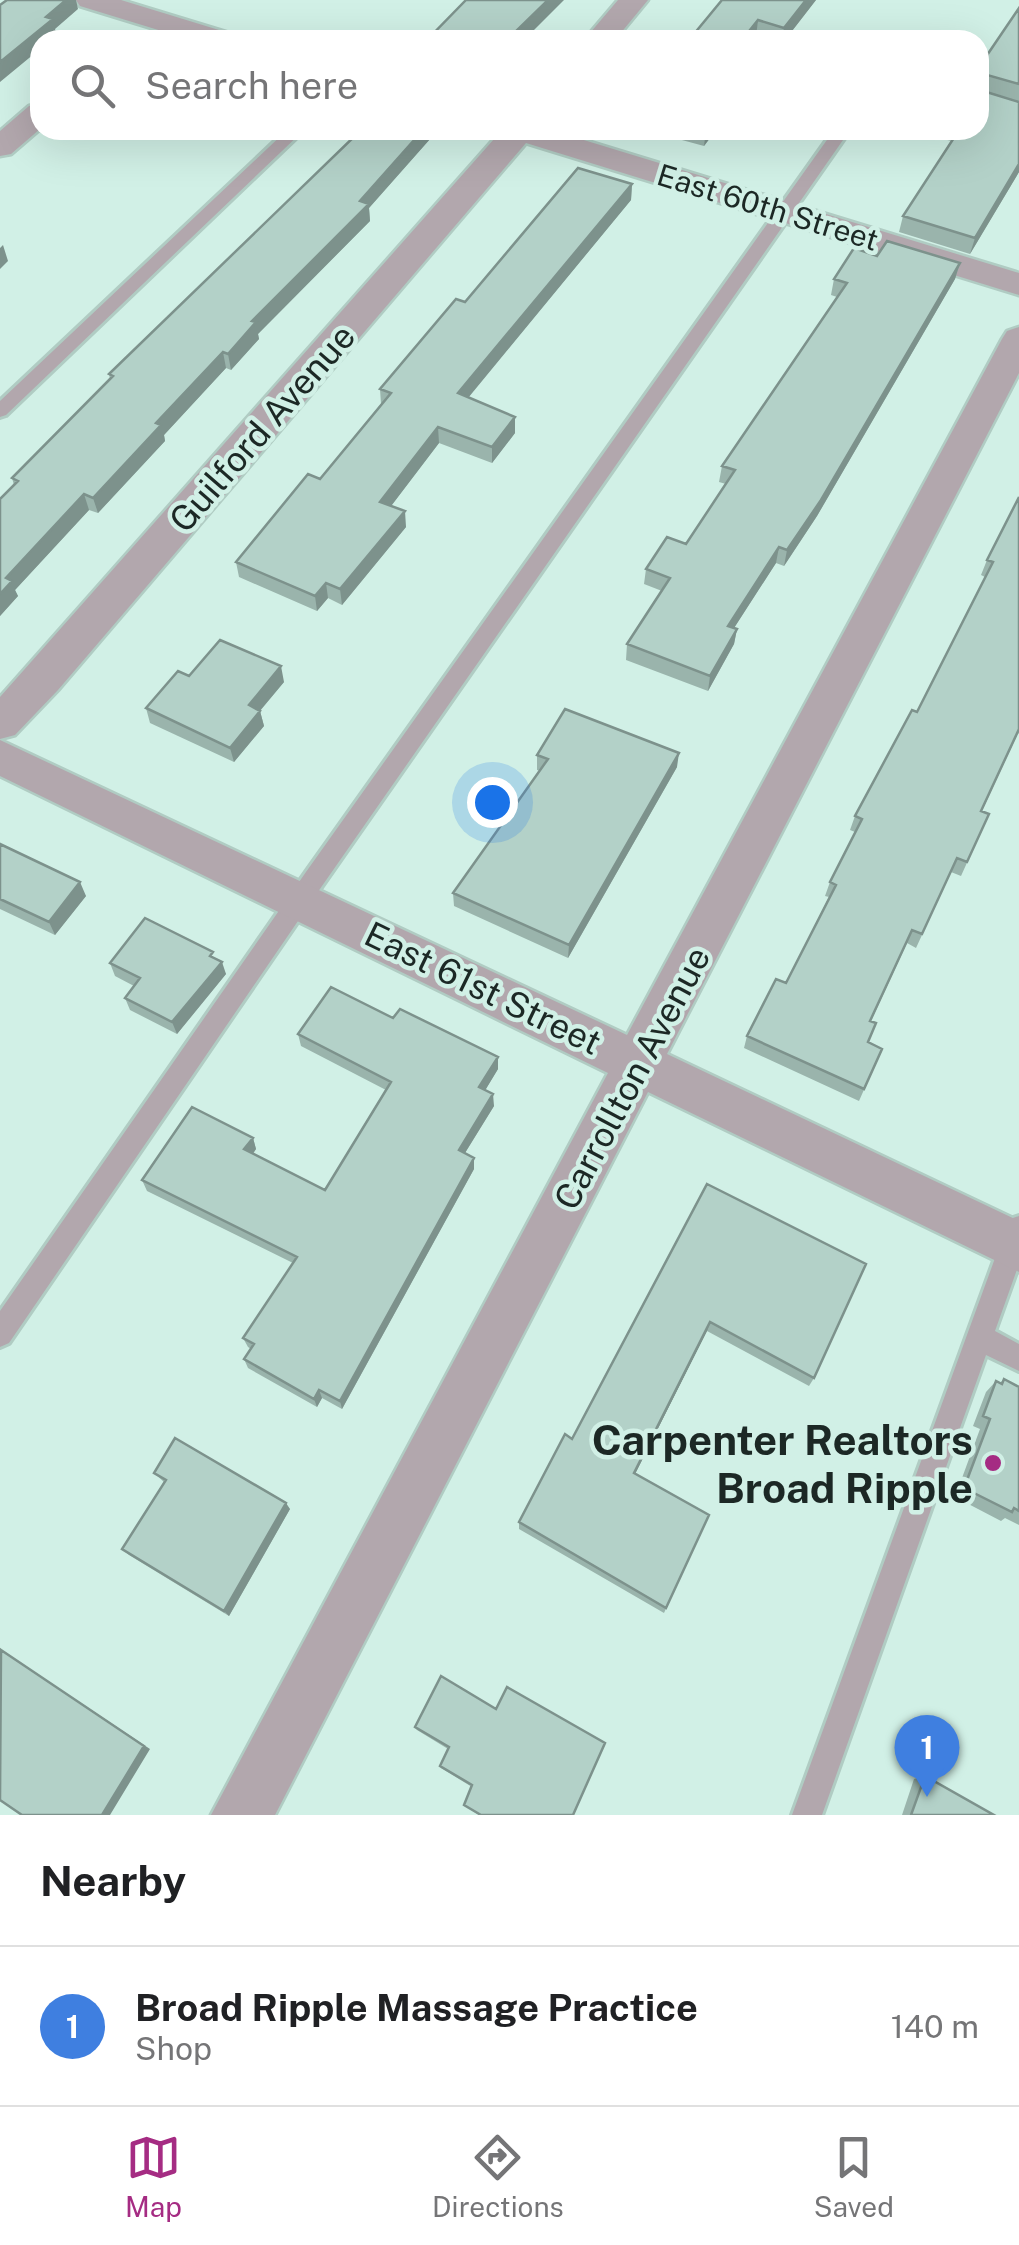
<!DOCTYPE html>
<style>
:root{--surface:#fff;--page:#f2f2f2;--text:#202124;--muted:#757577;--line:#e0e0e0;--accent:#a52c83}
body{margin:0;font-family:"Public Sans",sans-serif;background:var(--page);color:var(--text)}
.you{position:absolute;left:492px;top:802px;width:35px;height:35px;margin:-25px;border:8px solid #fff;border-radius:50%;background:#1a73e8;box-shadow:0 0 0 15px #1a73e833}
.badge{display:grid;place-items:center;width:65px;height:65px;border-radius:50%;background:var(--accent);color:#fff;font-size:32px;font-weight:700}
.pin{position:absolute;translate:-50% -82px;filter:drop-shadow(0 2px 5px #0008)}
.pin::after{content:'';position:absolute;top:52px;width:35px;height:30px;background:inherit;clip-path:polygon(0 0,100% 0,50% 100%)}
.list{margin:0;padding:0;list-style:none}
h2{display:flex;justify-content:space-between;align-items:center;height:130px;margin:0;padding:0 40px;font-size:42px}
h2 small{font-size:32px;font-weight:400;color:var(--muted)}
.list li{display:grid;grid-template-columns:65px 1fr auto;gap:30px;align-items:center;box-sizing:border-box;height:160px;padding:0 40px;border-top:2px solid var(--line)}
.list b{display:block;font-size:38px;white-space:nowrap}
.list p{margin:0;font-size:32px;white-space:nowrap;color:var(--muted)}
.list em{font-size:32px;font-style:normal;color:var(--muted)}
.icon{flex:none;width:55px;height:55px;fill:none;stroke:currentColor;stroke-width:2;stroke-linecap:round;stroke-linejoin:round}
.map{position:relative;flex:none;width:1019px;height:1815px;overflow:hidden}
.search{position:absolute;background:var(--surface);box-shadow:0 10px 40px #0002;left:30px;right:30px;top:30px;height:110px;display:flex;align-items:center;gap:25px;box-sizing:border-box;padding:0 35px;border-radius:30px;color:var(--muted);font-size:38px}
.sheet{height:290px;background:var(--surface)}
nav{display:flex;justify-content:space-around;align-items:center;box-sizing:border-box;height:140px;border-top:2px solid var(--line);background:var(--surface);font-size:28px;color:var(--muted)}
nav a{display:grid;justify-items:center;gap:5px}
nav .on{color:var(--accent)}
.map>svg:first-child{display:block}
</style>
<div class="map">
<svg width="1019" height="1815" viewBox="0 0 1019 1815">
<rect width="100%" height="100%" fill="#d1f0e6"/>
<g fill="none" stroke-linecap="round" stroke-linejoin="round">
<g stroke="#b0ccc3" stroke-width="6">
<path id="lane" d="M 287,130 L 304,130 L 6,415 L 0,417 L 0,401 Z
M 834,130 L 850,130 L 322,886 L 9,1343 L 0,1347 L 0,1311 L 306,872 Z
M 1019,1216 L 1019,1264 L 995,1331 L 1019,1344 L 1019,1371 L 986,1355 L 822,1815 L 792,1815 L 1006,1228 L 1010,1219 Z"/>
</g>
<g stroke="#b0ccc3" stroke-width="5">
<path id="street" d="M 76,0 L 121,0 L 232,34 L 237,40 L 191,40 L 80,6 Z
M 618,0 L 648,0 L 615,40 L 584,40 Z
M 40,104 L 40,129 L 11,154 L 0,156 L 0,131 L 29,106 Z
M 502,130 L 551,130 L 1019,273 L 1019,295 L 526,143 L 58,690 L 15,735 L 0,739 L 0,697 Z
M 1019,327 L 1019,373 L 667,1054 L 1019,1221 L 1019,1272 L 648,1092 L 275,1815 L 211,1815 L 608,1073 L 0,776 L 0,740 L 627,1035 L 1002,339 L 1007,331 Z"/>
</g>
<use href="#lane" fill="#b2a7ad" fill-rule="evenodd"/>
<use href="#street" fill="#b2a7ad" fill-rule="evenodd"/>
</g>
<path fill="#9ab4ac" d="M 722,0 L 816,0 L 785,40 L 766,40 L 756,37 Z
M 1019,8 L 1019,172 L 970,254 L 899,232 L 903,216 L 952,141 L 938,138 L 940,130 L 979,130 L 979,67 Z
M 230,130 L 260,130 L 252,137 Z
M 356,130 L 438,130 L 369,208 L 370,221 L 258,334 L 259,339 L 231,370 L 226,368 L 164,435 L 165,441 L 98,513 L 89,510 L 15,590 L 18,596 L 0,616 L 0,499 L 14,485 L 12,478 L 110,379 L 109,374 L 357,134 Z
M 645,130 L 716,130 L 704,146 Z
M 632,184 L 631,200 L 468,397 L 515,433 L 492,463 L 439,443 L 391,506 L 406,527 L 342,605 L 328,598 L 317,611 L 239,577 L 236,562 L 320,479 L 381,404 L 380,389 L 465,302 Z
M 877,256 L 960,263 L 955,279 L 817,516 L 784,566 L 776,563 L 734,628 L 737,629 L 734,644 L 708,691 L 626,660 L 627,644 L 662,591 L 644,584 L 646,569 L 686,544 L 726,484 L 719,482 L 722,466 L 837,297 L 831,295 L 834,279 Z
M 1019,497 L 1019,734 L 1018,733 L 982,811 L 989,814 L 961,876 L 951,872 L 916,948 L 907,943 L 871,1021 L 868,1042 L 882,1049 L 859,1101 L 744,1048 L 747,1036 L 786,983 L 829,897 L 825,896 L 830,882 L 855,832 L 850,830 L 855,816 L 917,712 L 985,577 L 981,575 L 987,560 Z
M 189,676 L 284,682 L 260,711 L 264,726 L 234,762 L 150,723 L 146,708 Z
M 537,755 L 677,767 L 568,958 L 454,906 L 453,893 L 540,771 L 537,770 Z
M 0,844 L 86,896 L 55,935 L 0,909 Z
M 215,958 L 226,974 L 177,1034 L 130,1010 L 125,998 L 134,986 L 115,976 L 110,963 Z
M 393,1018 L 498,1057 L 498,1069 L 485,1090 L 494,1106 L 465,1153 L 474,1158 L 474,1169 L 342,1409 L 322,1398 L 317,1407 L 248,1368 L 244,1359 L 251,1349 L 248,1347 L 243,1338 L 293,1263 L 147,1191 L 142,1180 L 253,1138 L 256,1149 L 253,1154 L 325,1190 L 386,1090 L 301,1046 L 298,1034 Z
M 707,1184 L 814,1378 L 809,1386 L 707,1331 L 635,1474 L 709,1515 L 664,1613 L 519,1529 L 519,1522 L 572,1439 Z
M 1004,1379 L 1019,1387 L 1019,1525 L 1005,1518 L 1001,1521 L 955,1497 L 980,1429 L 973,1426 L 986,1392 L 996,1381 L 1000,1383 Z
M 154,1473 L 290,1509 L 229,1616 L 129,1555 L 122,1549 L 164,1482 Z
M 415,1727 L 573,1815 L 479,1815 L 464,1805 L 472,1787 L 441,1768 L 440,1766 L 448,1749 L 417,1730 Z
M 925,1776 L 994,1815 L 902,1815 L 914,1779 Z"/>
<path fill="#7d928c" d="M 66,0 L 76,0 L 78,9 L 55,29 L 57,36 L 51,40 L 40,40 L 40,49 L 0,82 L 0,62 L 46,17 Z
M 548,0 L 564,0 L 524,40 L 507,40 Z
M 806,0 L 816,0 L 785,40 L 782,40 L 784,28 Z
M 758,20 L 756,37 L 754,40 L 742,40 Z
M 251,130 L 260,130 L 252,137 Z
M 423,130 L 438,130 L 369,208 L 370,221 L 258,334 L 259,339 L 231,370 L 228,354 L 252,321 Z
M 706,130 L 716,130 L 704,146 Z
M 1019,164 L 1019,172 L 970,254 L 975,238 Z
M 632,184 L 631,200 L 459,409 L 458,393 Z
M 3,245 L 8,261 L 0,269 L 0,248 Z
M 960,263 L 955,279 L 817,516 L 784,566 L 787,550 Z
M 223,352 L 226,368 L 164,435 L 165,441 L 98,513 L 93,498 L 156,423 Z
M 515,417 L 515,433 L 492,463 L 492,447 Z
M 438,427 L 439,443 L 382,518 L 380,502 Z
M 84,494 L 89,510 L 15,590 L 18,596 L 0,616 L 0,594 L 6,578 Z
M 405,511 L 406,527 L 342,605 L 340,589 Z
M 779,547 L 776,563 L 725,642 L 728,626 Z
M 326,583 L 328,598 L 317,611 L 315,596 Z
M 737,629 L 734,644 L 708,691 L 710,676 Z
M 281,666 L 284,682 L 252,720 L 249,705 Z
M 260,711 L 264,726 L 234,762 L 230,748 Z
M 679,753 L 677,767 L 568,958 L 569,945 Z
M 80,882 L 86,896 L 55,935 L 49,922 Z
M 222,962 L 226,974 L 177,1034 L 172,1022 Z
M 498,1057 L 498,1069 L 480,1099 L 479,1087 Z
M 493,1094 L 494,1106 L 460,1161 L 459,1150 Z
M 253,1138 L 256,1149 L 248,1160 L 244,1149 Z
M 474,1158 L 474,1169 L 342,1409 L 340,1401 Z
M 710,1322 L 707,1331 L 632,1480 L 634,1473 Z
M 319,1390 L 322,1398 L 317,1407 L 314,1399 Z
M 286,1503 L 290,1509 L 229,1616 L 224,1611 Z
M 1,1650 L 150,1749 L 110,1815 L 102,1815 Z"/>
<path fill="#b3d1c8" stroke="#7d928c" stroke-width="2.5" d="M 7,0 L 66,0 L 46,17 L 53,19 L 0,62 L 0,5 Z
M 466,0 L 548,0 L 507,40 L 427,40 Z
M 722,0 L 806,0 L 784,28 L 758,20 L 742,40 L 689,40 Z
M 1019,8 L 1019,84 L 984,74 L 980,77 L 980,90 L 1019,102 L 1019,164 L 975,238 L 903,216 L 959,130 L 979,130 L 979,67 Z
M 358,130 L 423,130 L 360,201 L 369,204 L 252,321 L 256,322 L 228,354 L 223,352 L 156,423 L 161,425 L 93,498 L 84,494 L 6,578 L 12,581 L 0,594 L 0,499 L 18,481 L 12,478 L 113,376 L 109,374 L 360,131 Z
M 578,168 L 632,184 L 458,393 L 515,417 L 492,447 L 438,427 L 380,502 L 405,511 L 340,589 L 326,583 L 315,596 L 236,562 L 308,474 L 320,479 L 391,393 L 380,389 L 456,299 L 465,302 Z
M 887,241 L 960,263 L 821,500 L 787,550 L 779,547 L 728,626 L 737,629 L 710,676 L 627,644 L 670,578 L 646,569 L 667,537 L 686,544 L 735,470 L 722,466 L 847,283 L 834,279 L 854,248 L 877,256 Z
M 1019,497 L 1019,729 L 981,811 L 989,814 L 967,862 L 957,858 L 922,934 L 912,930 L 870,1021 L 876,1023 L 868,1042 L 882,1049 L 864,1089 L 747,1036 L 776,979 L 786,983 L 836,885 L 830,882 L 862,819 L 855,816 L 912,710 L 917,712 L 993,562 L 987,560 Z
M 220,640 L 281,666 L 249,705 L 260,711 L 230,748 L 146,708 L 178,671 L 189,676 Z
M 565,709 L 679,753 L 569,945 L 453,893 L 548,759 L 537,755 Z
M 0,844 L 80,882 L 49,922 L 0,899 Z
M 145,918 L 213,952 L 210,956 L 222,962 L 172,1022 L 125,998 L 140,978 L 110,963 Z
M 331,987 L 393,1018 L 400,1009 L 498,1057 L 479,1087 L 493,1094 L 459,1150 L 474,1158 L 340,1401 L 319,1390 L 314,1399 L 244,1359 L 254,1344 L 243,1338 L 297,1257 L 142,1180 L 192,1107 L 253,1138 L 244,1149 L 325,1190 L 391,1082 L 298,1034 Z
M 707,1184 L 866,1264 L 814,1378 L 710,1322 L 634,1473 L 709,1515 L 666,1608 L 519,1522 L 565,1434 L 572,1439 Z
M 1004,1379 L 1019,1387 L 1019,1511 L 1014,1508 L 1012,1512 L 964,1488 L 990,1419 L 983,1416 L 996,1381 L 1002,1384 Z
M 175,1438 L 286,1503 L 224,1611 L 122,1549 L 166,1480 L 154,1473 Z
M 1,1650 L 144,1746 L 102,1815 L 22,1815 L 0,1800 Z
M 441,1676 L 496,1709 L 507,1687 L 605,1743 L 573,1815 L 481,1815 L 464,1805 L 472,1785 L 440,1766 L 449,1747 L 415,1727 Z
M 925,1776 L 994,1815 L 911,1815 Z"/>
<circle fill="#a52c83" stroke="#d1f0e6" stroke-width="4" cx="993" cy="1463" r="10"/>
<g text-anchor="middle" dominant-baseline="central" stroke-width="9" stroke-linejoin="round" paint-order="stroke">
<g font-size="30" fill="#1c2825" stroke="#d1f0e6">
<text transform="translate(768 207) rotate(17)">East 60th Street</text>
</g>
<g font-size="35" fill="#1c2825" stroke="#d1f0e6">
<text transform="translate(262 428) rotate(-49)">Guilford Avenue</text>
<text transform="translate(483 988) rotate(26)">East 61st Street</text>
<text transform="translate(632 1078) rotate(-62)">Carrollton Avenue</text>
</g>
<g font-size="42" font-weight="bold" fill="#1c2825" stroke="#d1f0e6" text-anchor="end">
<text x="973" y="1439">Carpenter Realtors<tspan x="973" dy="48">Broad Ripple</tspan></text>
</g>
</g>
</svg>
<div class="you"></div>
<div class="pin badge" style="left:927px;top:1797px;background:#3f7fe0">1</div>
<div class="search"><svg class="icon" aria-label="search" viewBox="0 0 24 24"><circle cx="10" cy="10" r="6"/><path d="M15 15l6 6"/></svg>Search here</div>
</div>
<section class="sheet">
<h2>Nearby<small></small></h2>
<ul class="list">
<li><span class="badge" style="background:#3f7fe0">1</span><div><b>Broad Ripple Massage Practice</b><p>Shop</p></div><em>140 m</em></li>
</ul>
</section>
<nav>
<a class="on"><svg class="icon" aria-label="map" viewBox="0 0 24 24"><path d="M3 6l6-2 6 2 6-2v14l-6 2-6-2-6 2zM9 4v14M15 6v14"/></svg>Map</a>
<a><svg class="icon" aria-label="directions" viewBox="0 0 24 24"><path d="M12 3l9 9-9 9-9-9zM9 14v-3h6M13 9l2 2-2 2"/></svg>Directions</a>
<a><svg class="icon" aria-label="saved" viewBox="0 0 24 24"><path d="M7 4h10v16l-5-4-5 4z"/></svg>Saved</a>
</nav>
